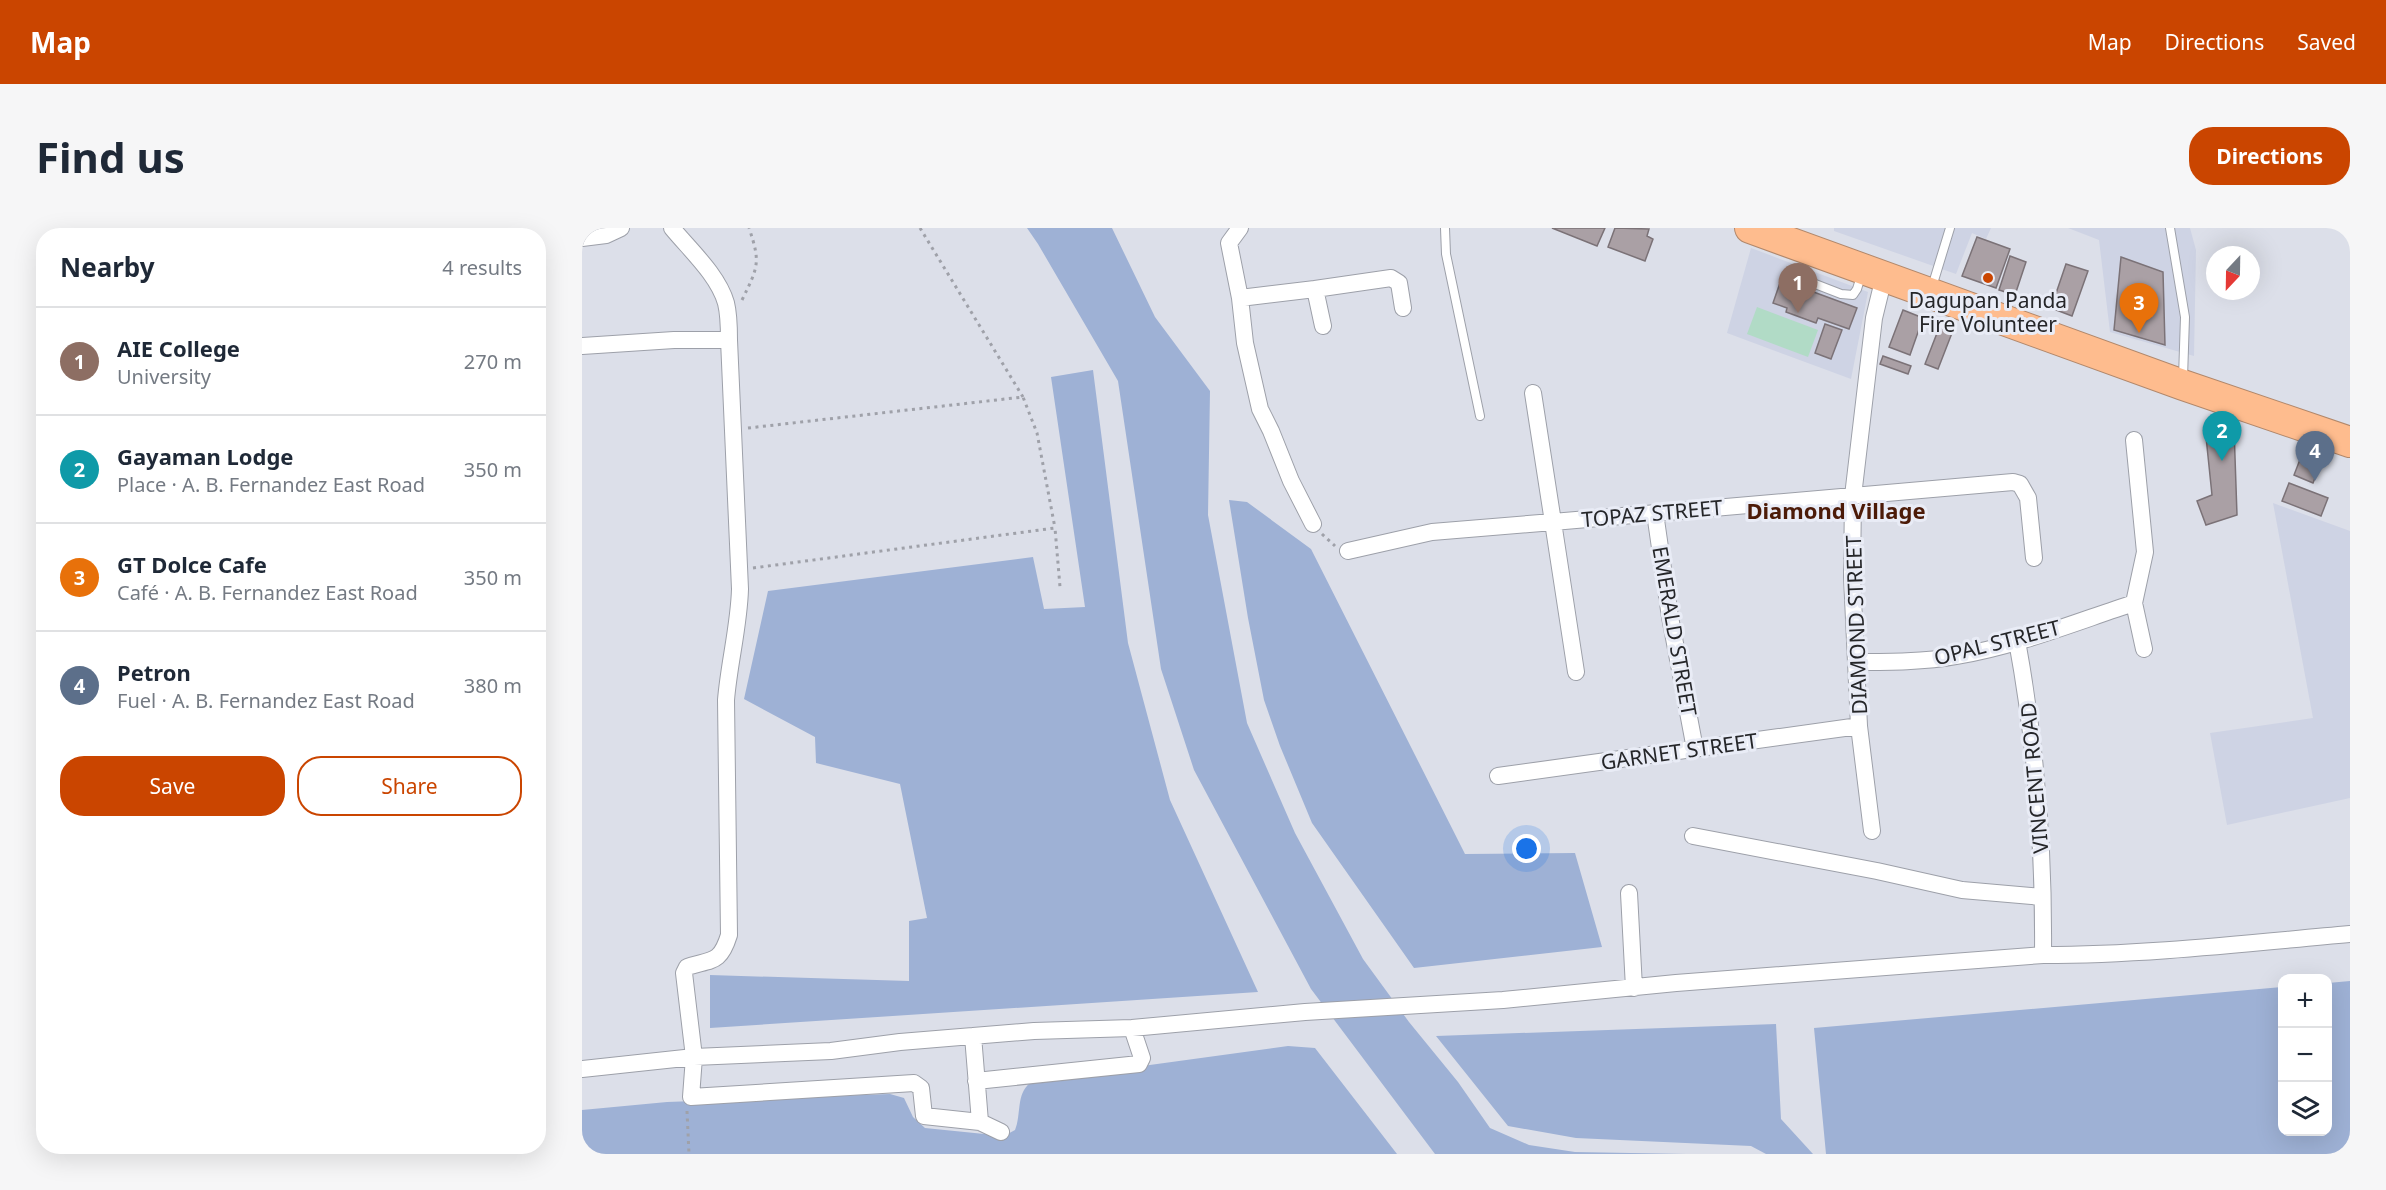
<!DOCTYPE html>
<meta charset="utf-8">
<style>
:root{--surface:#fff;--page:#f6f6f7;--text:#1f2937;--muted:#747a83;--line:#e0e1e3;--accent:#ca4500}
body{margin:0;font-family:"Noto Sans",sans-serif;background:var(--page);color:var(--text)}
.controls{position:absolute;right:18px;bottom:18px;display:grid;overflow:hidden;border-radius:12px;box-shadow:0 6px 24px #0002}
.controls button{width:54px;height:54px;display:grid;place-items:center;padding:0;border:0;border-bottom:2px solid var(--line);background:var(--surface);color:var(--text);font:30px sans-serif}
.compass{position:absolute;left:1624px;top:18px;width:54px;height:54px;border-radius:50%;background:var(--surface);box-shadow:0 6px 24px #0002;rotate:202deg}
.you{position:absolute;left:945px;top:621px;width:21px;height:21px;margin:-15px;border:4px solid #fff;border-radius:50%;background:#1a73e8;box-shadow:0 0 0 9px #1a73e833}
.badge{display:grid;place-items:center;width:39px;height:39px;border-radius:50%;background:var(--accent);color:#fff;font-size:20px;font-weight:700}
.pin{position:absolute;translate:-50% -50px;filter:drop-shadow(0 2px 3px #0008)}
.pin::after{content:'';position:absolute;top:32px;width:21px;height:18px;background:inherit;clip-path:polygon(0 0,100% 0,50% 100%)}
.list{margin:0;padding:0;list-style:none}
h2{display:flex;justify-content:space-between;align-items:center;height:78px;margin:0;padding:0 24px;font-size:26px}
h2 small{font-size:20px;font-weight:400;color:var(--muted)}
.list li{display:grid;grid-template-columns:39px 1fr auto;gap:18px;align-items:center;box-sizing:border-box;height:108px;padding:0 24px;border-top:2px solid var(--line)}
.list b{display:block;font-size:22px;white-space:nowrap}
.list p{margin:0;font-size:20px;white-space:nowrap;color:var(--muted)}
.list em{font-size:20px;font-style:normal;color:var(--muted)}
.actions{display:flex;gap:12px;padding:18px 24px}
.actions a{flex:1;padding:14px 0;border:2px solid var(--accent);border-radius:24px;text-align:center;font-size:21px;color:var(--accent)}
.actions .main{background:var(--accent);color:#fff}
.icon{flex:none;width:33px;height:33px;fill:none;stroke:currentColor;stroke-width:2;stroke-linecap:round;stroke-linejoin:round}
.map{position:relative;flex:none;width:1768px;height:926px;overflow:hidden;border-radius:24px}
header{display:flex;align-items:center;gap:36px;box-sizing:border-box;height:84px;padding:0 30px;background:var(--accent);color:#fff}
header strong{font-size:28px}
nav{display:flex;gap:33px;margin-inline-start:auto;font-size:21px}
.intro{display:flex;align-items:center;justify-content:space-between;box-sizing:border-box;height:144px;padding:0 36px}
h1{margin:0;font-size:42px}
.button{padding:15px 27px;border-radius:24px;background:var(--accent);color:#fff;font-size:21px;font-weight:700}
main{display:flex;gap:36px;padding:0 36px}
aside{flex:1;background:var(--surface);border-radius:24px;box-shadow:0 6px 24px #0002}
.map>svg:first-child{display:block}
</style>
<header>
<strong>Map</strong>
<nav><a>Map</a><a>Directions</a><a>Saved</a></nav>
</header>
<div class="intro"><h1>Find us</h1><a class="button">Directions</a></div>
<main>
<aside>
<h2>Nearby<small>4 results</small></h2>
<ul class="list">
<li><span class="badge" style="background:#8d6e63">1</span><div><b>AIE College</b><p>University</p></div><em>270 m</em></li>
<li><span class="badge" style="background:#0f9aa8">2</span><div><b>Gayaman Lodge</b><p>Place · A. B. Fernandez East Road</p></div><em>350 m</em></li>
<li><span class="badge" style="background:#e8710a">3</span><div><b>GT Dolce Cafe</b><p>Café · A. B. Fernandez East Road</p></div><em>350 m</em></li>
<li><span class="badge" style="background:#5c6f8a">4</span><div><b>Petron</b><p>Fuel · A. B. Fernandez East Road</p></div><em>380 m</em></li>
</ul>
<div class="actions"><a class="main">Save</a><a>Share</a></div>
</aside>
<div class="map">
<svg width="1768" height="926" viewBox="0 0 1768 926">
<rect width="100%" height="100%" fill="#dcdfe9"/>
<path fill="#ced3e4" d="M 1252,0 L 1409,0 L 1404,11 L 1390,5 L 1374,46 L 1252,3 Z
M 1486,0 L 1608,0 L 1614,22 L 1612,128 L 1528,104 L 1517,12 Z
M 1169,20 L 1286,64 L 1269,151 L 1145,105 Z
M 1691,275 L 1768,303 L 1768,570 L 1645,597 L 1628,505 L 1731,490 Z"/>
<path fill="#b1dbc6" d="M 1175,79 L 1236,102 L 1226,129 L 1165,106 Z"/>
<path fill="#9eb1d5" d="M 445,0 L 530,0 L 573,89 L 628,163 L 626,287 L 665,495 L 713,605 L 781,731 L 827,794 L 876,854 L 908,900 L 947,917 L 993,924 L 1104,926 L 853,926 L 729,761 L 612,542 L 579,441 L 536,153 L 456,16 Z
M 511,142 L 546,415 L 588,572 L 676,764 L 128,800 L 128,747 L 327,753 L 327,693 L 345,690 L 318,556 L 234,535 L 233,509 L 162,471 L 186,363 L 451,329 L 462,381 L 503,379 L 469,149 Z
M 647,272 L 665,274 L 729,321 L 883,626 L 993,625 L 1020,719 L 832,740 L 730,595 L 698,518 L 682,472 L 666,390 Z
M 1768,753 L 1768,926 L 1244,926 L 1232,800 L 1700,759 L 1700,904 L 1746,904 L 1746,755 Z
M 1194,796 L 1199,891 L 1231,926 L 1184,926 L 1169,918 L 994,910 L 926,898 L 854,808 Z
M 706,818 L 733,820 L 815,926 L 0,926 L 0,882 L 85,874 L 308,866 L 322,870 L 331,889 L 343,900 L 422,908 L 433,902 C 440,885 433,864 451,853 Z"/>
<path fill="#aaa0a5" stroke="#7b7277" stroke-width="1.5" d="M 970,0 L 1023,0 L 1015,18 Z
M 1033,0 L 1067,1 L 1065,8 L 1071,11 L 1063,33 L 1026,19 Z
M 1395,9 L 1428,21 L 1414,60 L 1380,48 Z
M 1428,28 L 1444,34 L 1433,67 L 1417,62 Z
M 1539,29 L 1581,44 L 1583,117 L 1532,102 Z
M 1484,36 L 1506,43 L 1490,88 L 1469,80 Z
M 1199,52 L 1275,80 L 1267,101 L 1236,90 L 1234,95 L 1204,84 L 1205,80 L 1191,75 Z
M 1321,82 L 1341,90 L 1328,127 L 1307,119 Z
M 1243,96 L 1260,102 L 1249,131 L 1233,125 Z
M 1357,100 L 1370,105 L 1356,141 L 1343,136 Z
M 1301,128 L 1329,138 L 1326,146 L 1298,136 Z
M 1623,199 L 1652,200 L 1655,287 L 1624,297 L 1615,273 L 1630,267 Z
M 1724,216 L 1743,224 L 1731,255 L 1712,247 Z
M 1707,255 L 1746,270 L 1739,288 L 1700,273 Z"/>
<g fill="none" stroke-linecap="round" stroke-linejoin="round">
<g stroke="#9da0a9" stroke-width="10">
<path id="lane" d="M 863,0 L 864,26 L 898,188
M 1588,0 L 1603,89 L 1601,150
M 1210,47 L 1259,66 L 1271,67 L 1275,61 L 1280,45
M 1350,59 L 1368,0"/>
</g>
<g stroke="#9da0a9" stroke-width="18">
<path id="street" d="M 90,0 C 108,22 136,47 144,75 C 147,87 147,100 147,112
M 658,0 L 647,15 L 658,70 L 663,115 L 678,181 L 689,203 L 709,253 L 731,296
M 0,10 L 24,7 L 39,0
M 733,61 L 809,50 L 817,55 L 821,80
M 658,70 L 733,61 L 741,98
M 0,118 L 92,112 L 147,112 L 158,361 C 157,398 147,435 144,472 L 147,707 C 138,736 130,731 105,739 L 102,745 L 112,829 L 109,869 L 332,855 L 339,860 L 342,888 L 398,894 L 391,808
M 951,165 L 971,294 L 1431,254 L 1438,256 L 1446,270 L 1452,330
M 1552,212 L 1563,324 L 1552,375 L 1562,421
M 1073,285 L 1088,389 L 1113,521
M 766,323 L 850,304 L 971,294 L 994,444
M 1435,413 C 1454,516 1462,622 1461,727
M 1274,434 C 1308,434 1342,434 1375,428 C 1435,418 1494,394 1552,375
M 916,548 L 1277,498
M 1290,603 L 1277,498 L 1270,349 L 1271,268 L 1292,90 L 1302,49
M 1111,608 L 1295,643 L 1380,662 L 1460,669
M 1047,665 L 1052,760
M 0,841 L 112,829 L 249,823 L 318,814 L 452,803 L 550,800 L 723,784 L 921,772 L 1094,755 L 1461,727 C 1564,727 1666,715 1768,706
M 394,853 L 557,836 L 560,830 L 550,800
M 398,894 L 419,904"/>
</g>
<g stroke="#b2886b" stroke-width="32">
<path id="highway" d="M 1168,0 L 1601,157 L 1768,214"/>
</g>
<path stroke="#9fa1a9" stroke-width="3" stroke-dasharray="3 4.5" stroke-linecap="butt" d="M 338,0 L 441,169
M 160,72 C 176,39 179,35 167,0
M 166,200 L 441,169 L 455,205 L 473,300
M 740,306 L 753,318
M 171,340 L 473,300 L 478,359
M 105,883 L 107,926"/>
<use href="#lane" stroke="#fff" stroke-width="8"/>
<use href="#street" stroke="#fff" stroke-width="16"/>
<use href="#highway" stroke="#febc8e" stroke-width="30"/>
</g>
<circle fill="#ca4500" stroke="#e9ecf6" stroke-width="2" cx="1406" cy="50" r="6"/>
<g text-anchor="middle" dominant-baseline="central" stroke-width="6" stroke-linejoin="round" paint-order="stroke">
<g font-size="21" fill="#252629" stroke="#e9ecf6">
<text x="1406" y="72">Dagupan Panda<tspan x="1406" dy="24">Fire Volunteer</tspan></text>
</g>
<g font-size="21" fill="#252629" stroke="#e9ecf6">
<text transform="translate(1070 285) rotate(-5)">TOPAZ STREET</text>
<text transform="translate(1274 397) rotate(-92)">DIAMOND STREET</text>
<text transform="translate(1093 403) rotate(80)">EMERALD STREET</text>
<text transform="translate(1415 414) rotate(-14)">OPAL STREET</text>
<text transform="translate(1097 523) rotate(-8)">GARNET STREET</text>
<text transform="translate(1452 550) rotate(-95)">VINCENT ROAD</text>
</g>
<g font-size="22" font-weight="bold" fill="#4c1b08" stroke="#e9ecf6">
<text x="1254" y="282">Diamond Village</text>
</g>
</g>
</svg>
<div class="controls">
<button>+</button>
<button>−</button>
<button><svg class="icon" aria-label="layers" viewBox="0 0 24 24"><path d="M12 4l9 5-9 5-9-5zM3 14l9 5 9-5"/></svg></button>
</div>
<svg class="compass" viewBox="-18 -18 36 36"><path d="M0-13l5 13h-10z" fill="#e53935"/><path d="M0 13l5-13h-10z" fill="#747a83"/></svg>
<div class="you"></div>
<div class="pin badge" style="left:1216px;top:85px;background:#8d6e63">1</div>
<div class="pin badge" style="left:1640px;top:233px;background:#0f9aa8">2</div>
<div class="pin badge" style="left:1557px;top:105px;background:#e8710a">3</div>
<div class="pin badge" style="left:1733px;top:253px;background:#5c6f8a">4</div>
</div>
</main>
